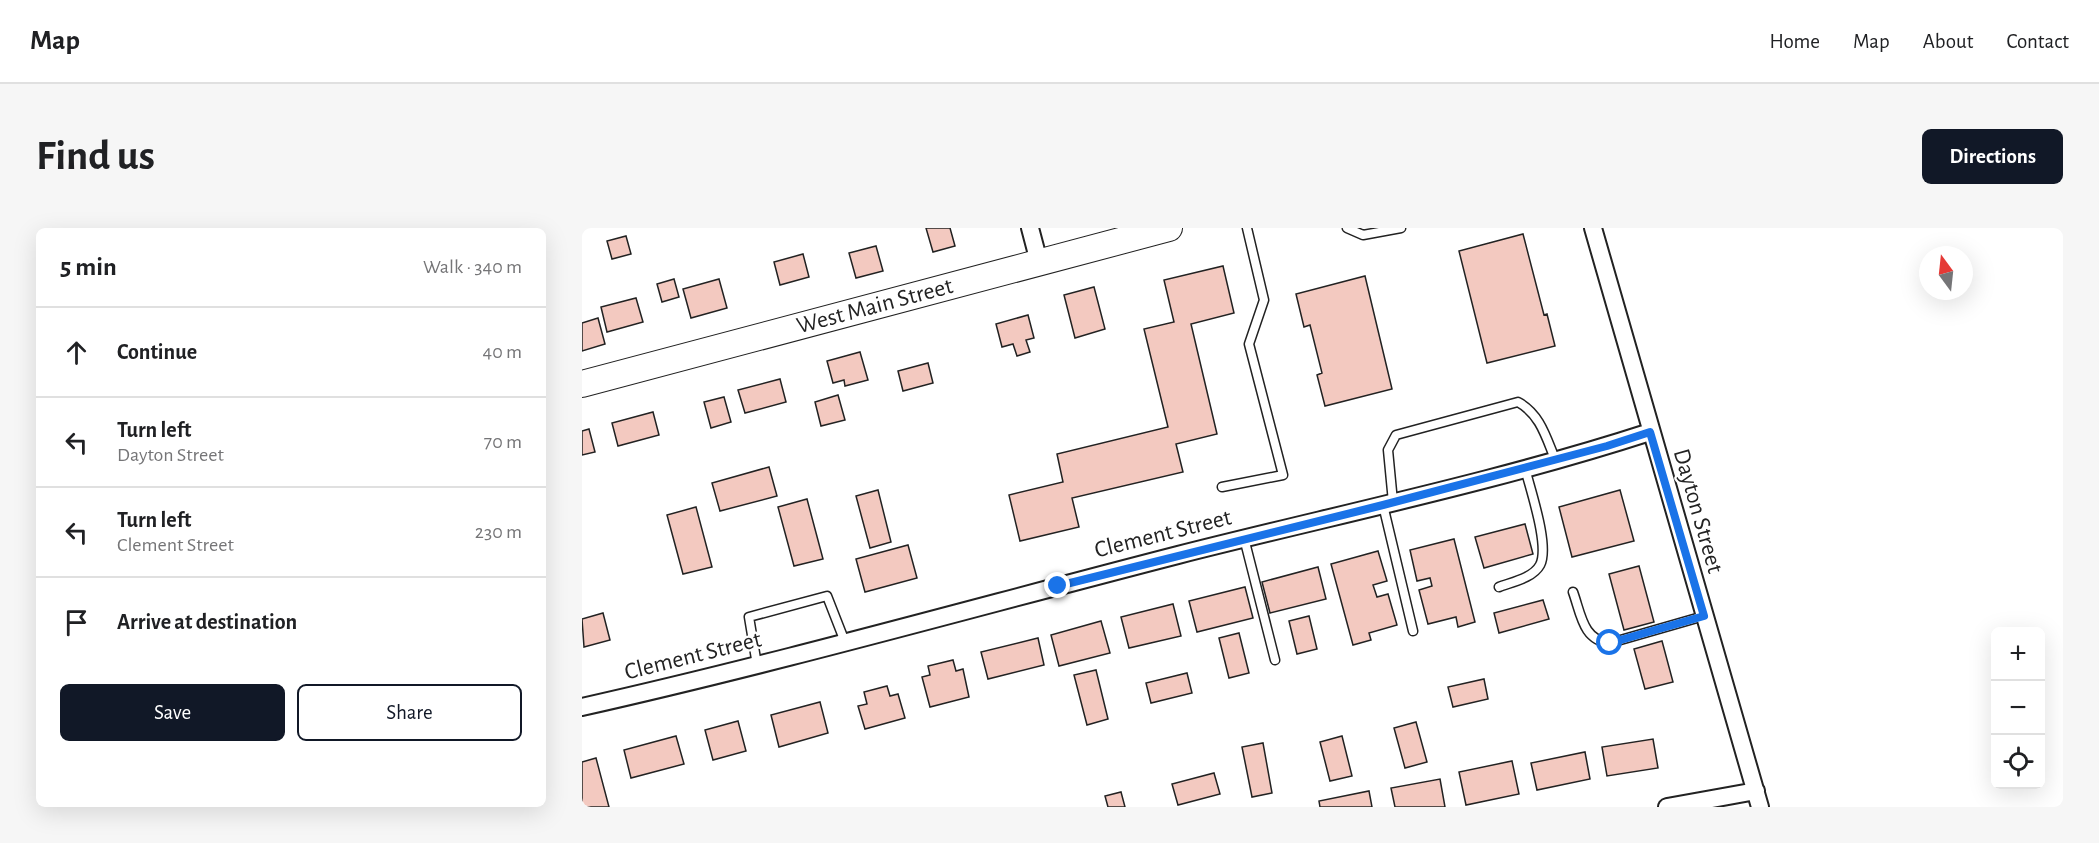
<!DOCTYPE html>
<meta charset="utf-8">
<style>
:root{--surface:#fff;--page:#f6f6f6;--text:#202124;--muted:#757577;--line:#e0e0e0;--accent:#111827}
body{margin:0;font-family:"Alegreya Sans",sans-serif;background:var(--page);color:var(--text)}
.controls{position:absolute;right:18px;bottom:18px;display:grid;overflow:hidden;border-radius:9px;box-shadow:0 6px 24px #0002}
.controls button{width:54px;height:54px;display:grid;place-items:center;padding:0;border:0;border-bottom:2px solid var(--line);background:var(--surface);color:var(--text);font:30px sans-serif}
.compass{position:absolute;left:1337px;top:18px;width:54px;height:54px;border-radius:50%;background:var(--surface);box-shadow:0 6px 24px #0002;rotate:345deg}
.stop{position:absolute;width:18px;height:18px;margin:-14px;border:4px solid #1a73e8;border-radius:50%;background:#fff}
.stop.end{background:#1a73e8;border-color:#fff;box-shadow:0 2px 6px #0008}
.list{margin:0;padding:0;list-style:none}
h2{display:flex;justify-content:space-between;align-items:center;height:78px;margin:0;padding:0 24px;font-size:26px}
h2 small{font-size:20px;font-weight:400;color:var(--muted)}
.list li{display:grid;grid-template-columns:39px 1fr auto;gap:18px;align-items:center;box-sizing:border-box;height:90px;padding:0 24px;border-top:2px solid var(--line)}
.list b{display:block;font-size:22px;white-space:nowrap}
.list p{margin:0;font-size:20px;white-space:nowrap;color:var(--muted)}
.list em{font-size:20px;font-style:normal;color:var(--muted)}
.actions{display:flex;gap:12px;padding:18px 24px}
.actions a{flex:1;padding:14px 0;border:2px solid var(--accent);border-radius:9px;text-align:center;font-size:21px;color:var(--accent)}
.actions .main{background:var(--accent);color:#fff}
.icon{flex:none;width:33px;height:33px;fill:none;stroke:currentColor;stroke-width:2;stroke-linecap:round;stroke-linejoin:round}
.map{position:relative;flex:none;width:1481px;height:579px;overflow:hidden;border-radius:9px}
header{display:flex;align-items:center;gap:36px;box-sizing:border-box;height:84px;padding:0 30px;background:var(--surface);border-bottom:2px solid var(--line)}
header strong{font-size:28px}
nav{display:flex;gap:33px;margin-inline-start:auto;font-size:21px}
.intro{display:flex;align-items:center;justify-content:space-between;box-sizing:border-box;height:144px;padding:0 36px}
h1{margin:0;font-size:42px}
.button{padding:15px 27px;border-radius:9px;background:var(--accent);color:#fff;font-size:21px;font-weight:700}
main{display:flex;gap:36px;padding:0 36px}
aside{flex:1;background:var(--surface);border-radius:9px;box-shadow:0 6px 24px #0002}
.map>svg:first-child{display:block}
</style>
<header>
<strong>Map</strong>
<nav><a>Home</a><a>Map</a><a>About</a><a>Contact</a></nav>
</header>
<div class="intro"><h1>Find us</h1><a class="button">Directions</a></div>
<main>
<aside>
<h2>5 min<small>Walk · 340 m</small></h2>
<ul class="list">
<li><svg class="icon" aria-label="ahead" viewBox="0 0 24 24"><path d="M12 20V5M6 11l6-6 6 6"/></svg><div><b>Continue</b></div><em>40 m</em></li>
<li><svg class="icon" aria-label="left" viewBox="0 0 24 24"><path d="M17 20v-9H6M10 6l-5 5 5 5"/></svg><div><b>Turn left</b><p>Dayton Street</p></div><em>70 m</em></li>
<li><svg class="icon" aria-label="left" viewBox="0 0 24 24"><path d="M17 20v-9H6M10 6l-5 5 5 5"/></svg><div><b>Turn left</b><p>Clement Street</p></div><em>230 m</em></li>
<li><svg class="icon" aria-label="arrive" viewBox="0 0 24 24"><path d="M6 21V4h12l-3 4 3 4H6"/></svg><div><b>Arrive at destination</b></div></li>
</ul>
<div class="actions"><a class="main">Save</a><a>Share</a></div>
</aside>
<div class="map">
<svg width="1481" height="579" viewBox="0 0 1481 579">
<rect width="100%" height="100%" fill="#fff"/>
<path fill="#f3c9c0" stroke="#222" stroke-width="1.5" d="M 344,0 L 368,0 L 373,18 L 351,24 Z
M 941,6 L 962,87 L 965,86 L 973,118 L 905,135 L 877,23 Z
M 44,8 L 49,26 L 30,31 L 25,13 Z
M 294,18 L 301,43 L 274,50 L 267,25 Z
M 221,26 L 227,49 L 198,57 L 192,34 Z
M 641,38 L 652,85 L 609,96 L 635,206 L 594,216 L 601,244 L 490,270 L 497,299 L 438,313 L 427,267 L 481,254 L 475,226 L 586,199 L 562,101 L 592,94 L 582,52 Z
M 783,48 L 810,161 L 743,178 L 735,147 L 740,145 L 728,97 L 722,99 L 714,66 Z
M 92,51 L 97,69 L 80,74 L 75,56 Z
M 137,51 L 145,80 L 109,90 L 101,61 Z
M 512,59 L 523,101 L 493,110 L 482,67 Z
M 54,70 L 61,94 L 25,104 L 19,79 Z
M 446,87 L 452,110 L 444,112 L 448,124 L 435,128 L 431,116 L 420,119 L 414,96 Z
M 16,90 L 23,116 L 0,123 L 0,95 Z
M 278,124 L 286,152 L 263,158 L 262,152 L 251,155 L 245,133 Z
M 346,135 L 351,155 L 321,163 L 316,143 Z
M 198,151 L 204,174 L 163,185 L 156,162 Z
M 256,167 L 263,192 L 239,198 L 233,174 Z
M 142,169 L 149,194 L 129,200 L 122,174 Z
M 71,184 L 77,207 L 36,218 L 30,195 Z
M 7,201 L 13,224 L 0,227 L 0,203 Z
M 187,239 L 195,268 L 138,283 L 130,255 Z
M 296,262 L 309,314 L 288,320 L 274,268 Z
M 1038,262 L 1052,313 L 990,329 L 977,279 Z
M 225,271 L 241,331 L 212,338 L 196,279 Z
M 114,279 L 130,339 L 101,346 L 85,287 Z
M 943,296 L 951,326 L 902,340 L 893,309 Z
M 872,311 L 893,394 L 876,399 L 874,389 L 846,396 L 837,362 L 850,358 L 848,350 L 835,353 L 828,322 Z
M 326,317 L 335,350 L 283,364 L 274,331 Z
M 796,323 L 805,353 L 791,357 L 795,369 L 806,366 L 815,397 L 787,405 L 789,412 L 771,417 L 749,336 Z
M 1057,338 L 1072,394 L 1042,402 L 1027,346 Z
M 736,339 L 744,371 L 688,385 L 680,354 Z
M 663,359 L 671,390 L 615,404 L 607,373 Z
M 961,372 L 967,391 L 917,405 L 912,385 Z
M 591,376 L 599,408 L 547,420 L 539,389 Z
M 21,385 L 28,412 L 2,419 L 0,391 Z
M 727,388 L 735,421 L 715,426 L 707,393 Z
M 519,393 L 528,425 L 477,438 L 469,407 Z
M 657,405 L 667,445 L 647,450 L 637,410 Z
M 456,410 L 462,437 L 406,451 L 399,424 Z
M 1080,413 L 1091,454 L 1063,461 L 1052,421 Z
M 371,432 L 374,443 L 381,441 L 387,469 L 348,479 L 340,449 L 348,447 L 346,438 Z
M 514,442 L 526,491 L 505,497 L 492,447 Z
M 605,445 L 610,465 L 569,475 L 564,455 Z
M 902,451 L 906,471 L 871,479 L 866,459 Z
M 305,458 L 308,468 L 316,466 L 323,490 L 283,501 L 276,478 L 285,476 L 282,464 Z
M 238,474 L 246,505 L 197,519 L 189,487 Z
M 156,493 L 164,523 L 131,532 L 123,502 Z
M 834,494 L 845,534 L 823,540 L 812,500 Z
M 94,508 L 102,536 L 49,550 L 42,522 Z
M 760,508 L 770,548 L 748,553 L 738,514 Z
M 1071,511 L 1076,540 L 1025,548 L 1020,519 Z
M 681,515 L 690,565 L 670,569 L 660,519 Z
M 1003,524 L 1008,551 L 955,562 L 949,535 Z
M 14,530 L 27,579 L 0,579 L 0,534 Z
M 930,533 L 937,566 L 884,577 L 877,544 Z
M 632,545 L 638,566 L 596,577 L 590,556 Z
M 858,551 L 863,579 L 813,579 L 809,560 Z
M 787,563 L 790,579 L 738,579 L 737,573 Z
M 539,564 L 543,579 L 526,579 L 523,568 Z"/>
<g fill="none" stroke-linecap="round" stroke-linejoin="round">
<g stroke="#222" stroke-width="11">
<path id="lane" d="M 765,0 L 781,7 L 819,0
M 640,259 L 701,247 L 667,116 L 682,72 L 665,0
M 811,274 L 806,222 L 814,207 L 936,174 C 958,186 964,209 973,231
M 801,277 L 831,403
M 662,310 L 693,432
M 917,359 C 930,354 951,350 958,337 C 968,318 948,261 943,240
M 991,364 C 999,386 1001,413 1028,415 L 1122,388
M 175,437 L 167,389 L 245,368 L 263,414"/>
</g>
<g stroke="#222" stroke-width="20">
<path id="street" d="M 448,0 L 457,34
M 1011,0 L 1178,579
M 0,479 C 200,434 398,378 596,327 C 753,287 914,254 1068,204
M 1085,579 L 1174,563"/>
</g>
<g stroke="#222" stroke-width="28">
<g id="primary">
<path id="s1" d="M 0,156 L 587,0"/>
</g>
</g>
<use href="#lane" stroke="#fff" stroke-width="8"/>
<use href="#street" stroke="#fff" stroke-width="16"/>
<use href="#primary" stroke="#fff" stroke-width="26"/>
</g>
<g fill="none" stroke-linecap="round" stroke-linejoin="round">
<path stroke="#1a73e8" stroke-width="8" d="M 476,358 L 801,277 L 1025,218 L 1068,204 L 1122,388 L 1028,415"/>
</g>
<g text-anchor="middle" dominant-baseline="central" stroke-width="4.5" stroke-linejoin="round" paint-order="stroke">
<g font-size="24" fill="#222" stroke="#fff">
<text stroke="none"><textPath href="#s1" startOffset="303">West Main Street</textPath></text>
<text transform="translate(1116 283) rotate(74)">Dayton Street</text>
<text transform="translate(581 306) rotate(-14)">Clement Street</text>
<text transform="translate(111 428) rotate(-14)">Clement Street</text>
</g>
</g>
</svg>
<div class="controls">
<button>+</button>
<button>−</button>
<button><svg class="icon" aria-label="locate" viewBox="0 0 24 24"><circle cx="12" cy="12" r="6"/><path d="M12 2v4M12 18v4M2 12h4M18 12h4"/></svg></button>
</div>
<svg class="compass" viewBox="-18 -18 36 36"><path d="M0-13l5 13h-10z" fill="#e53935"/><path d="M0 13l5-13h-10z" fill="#757577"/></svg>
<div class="stop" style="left:1028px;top:415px"></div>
<div class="stop end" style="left:476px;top:358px"></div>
</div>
</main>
